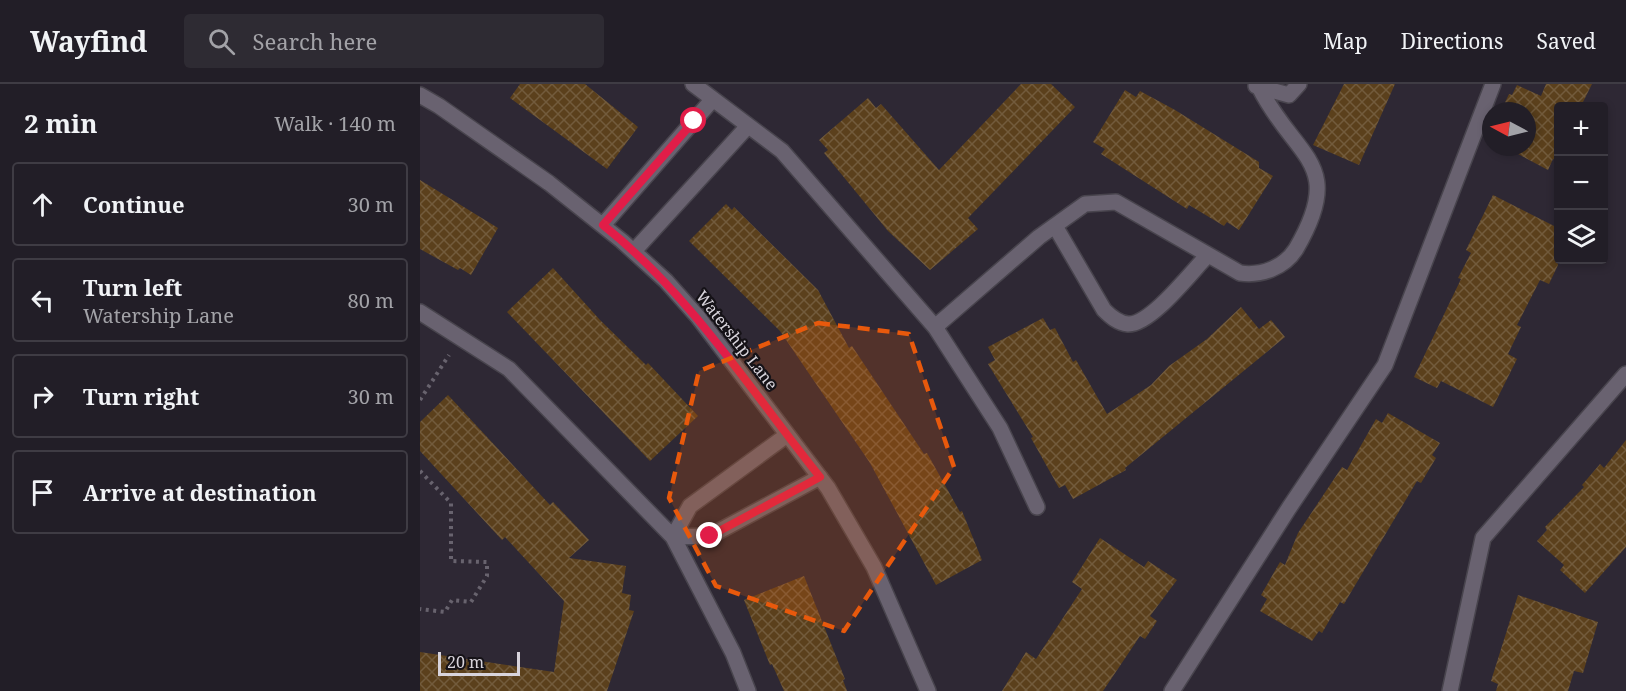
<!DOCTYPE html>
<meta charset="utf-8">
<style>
:root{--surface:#221e27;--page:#2e2b33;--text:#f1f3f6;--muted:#a2a2a7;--line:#3f3c44}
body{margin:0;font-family:"Noto Serif",serif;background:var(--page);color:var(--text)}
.controls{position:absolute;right:18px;top:18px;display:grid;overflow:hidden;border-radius:6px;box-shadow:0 3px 9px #0003}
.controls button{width:54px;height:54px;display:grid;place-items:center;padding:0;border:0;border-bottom:2px solid var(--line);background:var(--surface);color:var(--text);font:30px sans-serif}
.compass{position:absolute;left:1062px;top:18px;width:54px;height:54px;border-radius:50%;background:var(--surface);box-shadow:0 3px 9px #0003;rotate:277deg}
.scale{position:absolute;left:18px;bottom:15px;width:82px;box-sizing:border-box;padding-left:6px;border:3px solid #d8d4dc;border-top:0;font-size:16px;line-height:21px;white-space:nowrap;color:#d8d4dc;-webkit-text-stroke:4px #151217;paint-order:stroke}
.stop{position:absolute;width:18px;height:18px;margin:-14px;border:4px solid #e11d48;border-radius:50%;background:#fff}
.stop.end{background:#e11d48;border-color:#fff;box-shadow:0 2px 6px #0008}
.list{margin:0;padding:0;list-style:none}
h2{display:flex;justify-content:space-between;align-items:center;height:78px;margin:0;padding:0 24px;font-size:26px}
h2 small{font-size:20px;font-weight:400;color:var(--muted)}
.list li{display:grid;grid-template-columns:39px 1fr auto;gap:18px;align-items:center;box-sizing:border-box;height:84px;margin:0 12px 12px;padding:0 12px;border:2px solid var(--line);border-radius:6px}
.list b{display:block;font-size:22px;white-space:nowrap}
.list p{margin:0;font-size:20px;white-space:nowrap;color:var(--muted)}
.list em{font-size:20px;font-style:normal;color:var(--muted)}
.icon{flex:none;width:33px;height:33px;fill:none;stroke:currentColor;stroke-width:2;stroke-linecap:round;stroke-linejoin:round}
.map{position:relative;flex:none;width:1206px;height:607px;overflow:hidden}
header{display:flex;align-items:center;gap:36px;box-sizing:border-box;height:84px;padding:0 30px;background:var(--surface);border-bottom:2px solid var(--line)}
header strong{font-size:28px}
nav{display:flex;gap:33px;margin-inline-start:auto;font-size:21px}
.search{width:420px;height:54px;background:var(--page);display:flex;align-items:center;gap:15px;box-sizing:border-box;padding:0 21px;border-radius:6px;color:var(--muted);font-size:22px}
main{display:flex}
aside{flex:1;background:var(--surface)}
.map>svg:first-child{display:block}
</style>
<header>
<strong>Wayfind</strong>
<div class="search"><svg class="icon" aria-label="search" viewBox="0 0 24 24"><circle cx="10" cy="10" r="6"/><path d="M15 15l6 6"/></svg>Search here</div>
<nav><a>Map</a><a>Directions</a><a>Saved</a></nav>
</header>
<main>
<aside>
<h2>2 min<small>Walk · 140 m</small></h2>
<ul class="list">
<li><svg class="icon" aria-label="ahead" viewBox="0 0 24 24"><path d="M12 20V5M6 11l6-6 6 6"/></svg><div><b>Continue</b></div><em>30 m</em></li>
<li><svg class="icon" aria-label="left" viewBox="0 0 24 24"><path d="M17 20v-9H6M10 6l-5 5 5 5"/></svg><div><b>Turn left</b><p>Watership Lane</p></div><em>80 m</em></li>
<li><svg class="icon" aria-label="right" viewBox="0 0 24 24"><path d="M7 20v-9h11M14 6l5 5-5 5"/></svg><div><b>Turn right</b></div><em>30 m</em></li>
<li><svg class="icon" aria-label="arrive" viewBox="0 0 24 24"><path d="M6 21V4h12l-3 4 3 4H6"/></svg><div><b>Arrive at destination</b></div></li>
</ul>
</aside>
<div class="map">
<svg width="1206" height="607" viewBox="0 0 1206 607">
<defs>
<pattern id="building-cross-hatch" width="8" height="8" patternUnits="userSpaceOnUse" patternTransform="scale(1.5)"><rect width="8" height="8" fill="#5b401c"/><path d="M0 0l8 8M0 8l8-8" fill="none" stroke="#725b3c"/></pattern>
</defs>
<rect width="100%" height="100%" fill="#2e2834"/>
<path fill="url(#building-cross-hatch)" d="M 100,0 L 165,0 L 218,43 L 187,85 L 90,14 Z
M 601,0 L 631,0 L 655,23 L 548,134 L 558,145 L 510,186 L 468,147 L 404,69 L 408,66 L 399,56 L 448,14 L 456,24 L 461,20 L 519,86 Z
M 924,0 L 975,0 L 939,81 L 893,61 Z
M 1126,0 L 1172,0 L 1161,22 L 1138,22 L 1138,78 L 1133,75 L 1128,86 L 1085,63 L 1107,63 L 1107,27 L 1081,27 L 1089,10 L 1092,11 L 1097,1 L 1121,12 Z
M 705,6 L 716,13 L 720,7 L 755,26 L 839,78 L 839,84 L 853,92 L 819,146 L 807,138 L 804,142 L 769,121 L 767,125 L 681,70 L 685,65 L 673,58 Z
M 0,96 L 78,144 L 51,191 L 40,184 L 38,186 L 0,165 Z
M 1073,111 L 1138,144 L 1138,181 L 1129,200 L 1120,196 L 1097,241 L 1101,243 L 1088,270 L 1097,275 L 1073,323 L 1021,297 L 1017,304 L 994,293 L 1041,195 L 1038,194 L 1051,169 L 1046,166 Z
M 306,120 L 312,126 L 314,123 L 398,206 L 429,264 L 432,262 L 504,370 L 507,369 L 540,428 L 542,427 L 562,476 L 516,501 L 450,379 L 360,247 L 269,157 Z
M 133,184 L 180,236 L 226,281 L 228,279 L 278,332 L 230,377 L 87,228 Z
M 821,223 L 839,245 L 851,236 L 865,253 L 705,384 L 706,386 L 653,415 L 645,401 L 639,404 L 611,354 L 613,353 L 568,280 L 575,276 L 568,263 L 623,234 L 630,246 L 635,244 L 653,278 L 656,276 L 687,330 L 731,301 L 749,282 L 787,255 Z
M 28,311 L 130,421 L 133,418 L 169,456 L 149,474 L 206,482 L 202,509 L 211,511 L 209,526 L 214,527 L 187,607 L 0,607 L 0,568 L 134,588 L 144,517 L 85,453 L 82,456 L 0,367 L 0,338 Z
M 968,329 L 1020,359 L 1012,371 L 1016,374 L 1001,399 L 997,397 L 924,520 L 920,518 L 902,549 L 899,547 L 892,557 L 840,527 L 847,515 L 841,511 L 860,478 L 865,481 L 878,449 L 922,383 L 927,386 L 956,335 L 962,339 Z
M 1206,356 L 1206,463 L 1165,509 L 1140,486 L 1144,481 L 1117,457 L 1127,446 L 1125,443 L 1164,403 L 1162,401 L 1180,380 L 1184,384 Z
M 680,454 L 724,483 L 728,477 L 757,496 L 730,532 L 737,537 L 725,555 L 720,552 L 683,607 L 582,607 L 606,568 L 616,575 L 662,505 L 652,498 Z
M 384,492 L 425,595 L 423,596 L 427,607 L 364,607 L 352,580 L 350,581 L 324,516 Z
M 1098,511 L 1178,538 L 1163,589 L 1154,587 L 1148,607 L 1076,607 L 1078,600 L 1071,597 Z"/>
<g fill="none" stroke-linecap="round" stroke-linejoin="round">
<g stroke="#48444d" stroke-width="18">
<path id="minor" d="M 273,0 L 362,67 L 515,243 L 580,344 L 617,423
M 836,2 L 869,11 L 879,0
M 0,11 L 19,22 L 129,99 L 202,157 L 246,197 L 278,233 L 408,404 L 454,483 L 508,607
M 183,141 L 293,15
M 635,142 L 684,226 C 691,233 698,239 708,240 C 731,241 772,187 788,171
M 214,167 L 328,42
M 0,228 L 89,285 L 253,453 L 313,569 L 328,607
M 515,243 L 619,153 L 665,120 L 696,118 L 820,189 C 841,192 864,184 876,165 C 927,78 875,75 839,3
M 367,351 L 270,422 L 253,453 L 290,452 L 400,393
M 752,607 L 869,424 L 965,281 L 1073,0
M 1030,607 L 1063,454 L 1206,290"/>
</g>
<path stroke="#68636e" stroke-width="4" stroke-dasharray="3 4.5" stroke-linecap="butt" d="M 0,316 L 29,271
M 0,387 L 31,419 L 31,477 L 67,478 L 67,492 L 51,518 L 32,516 L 25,528 L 0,525"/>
<use href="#minor" stroke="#696270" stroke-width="15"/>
</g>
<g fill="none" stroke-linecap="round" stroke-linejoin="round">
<path stroke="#e11d48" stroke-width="8" d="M 274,37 L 183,141 C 272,212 330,306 400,393 L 290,452"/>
</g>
<path fill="#e8590c" fill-opacity="0.2" stroke="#e8590c" stroke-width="4.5" stroke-dasharray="12 8" stroke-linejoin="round" d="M 398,239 L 489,250 L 534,383 L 424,547 L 296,502 L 249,414 L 279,287 Z"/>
<g text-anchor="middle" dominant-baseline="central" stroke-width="4.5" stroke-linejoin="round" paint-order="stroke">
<g font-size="16" fill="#d8d4dc" stroke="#151217">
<text transform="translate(317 256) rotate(52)">Watership Lane</text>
</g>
</g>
</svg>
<div class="controls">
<button>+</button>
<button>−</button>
<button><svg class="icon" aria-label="layers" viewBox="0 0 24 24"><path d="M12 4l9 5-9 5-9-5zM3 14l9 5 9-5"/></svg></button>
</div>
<svg class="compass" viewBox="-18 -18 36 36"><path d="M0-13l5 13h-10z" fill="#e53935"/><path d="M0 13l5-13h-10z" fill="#a2a2a7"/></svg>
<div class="scale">20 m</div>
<div class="stop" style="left:274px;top:37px"></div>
<div class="stop end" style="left:290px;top:452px"></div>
</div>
</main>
